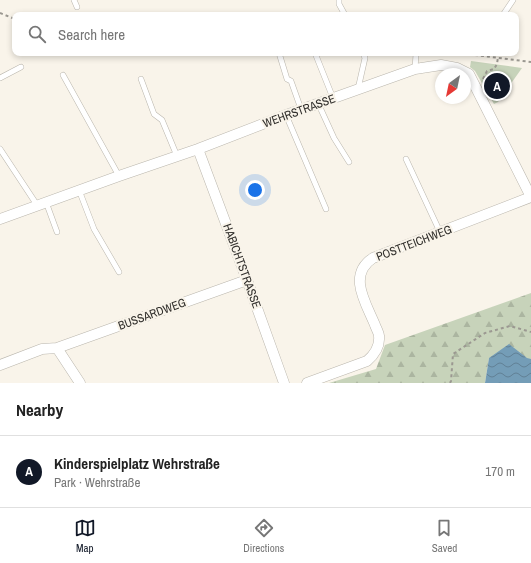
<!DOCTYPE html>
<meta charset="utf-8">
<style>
:root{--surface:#fff;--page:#f6f6f6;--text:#222;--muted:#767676;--line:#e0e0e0;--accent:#111827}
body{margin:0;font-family:"Archivo Narrow",sans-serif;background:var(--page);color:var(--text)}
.compass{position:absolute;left:435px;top:68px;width:36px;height:36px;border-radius:50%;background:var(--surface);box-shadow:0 2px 6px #0003;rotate:213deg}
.you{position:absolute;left:255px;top:190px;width:14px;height:14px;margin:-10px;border:3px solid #fff;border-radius:50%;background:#1a73e8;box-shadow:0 0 0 6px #1a73e833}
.badge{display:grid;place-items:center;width:26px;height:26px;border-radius:50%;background:var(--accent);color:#fff;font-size:13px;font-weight:700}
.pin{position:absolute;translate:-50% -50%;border:2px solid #fff;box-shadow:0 1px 4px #0006}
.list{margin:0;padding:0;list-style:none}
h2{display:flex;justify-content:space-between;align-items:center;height:52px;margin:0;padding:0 16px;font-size:17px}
h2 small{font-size:13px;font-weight:400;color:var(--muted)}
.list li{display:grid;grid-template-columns:26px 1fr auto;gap:12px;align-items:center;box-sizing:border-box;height:72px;padding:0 16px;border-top:1px solid var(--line)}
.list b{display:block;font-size:15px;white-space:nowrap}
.list p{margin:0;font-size:13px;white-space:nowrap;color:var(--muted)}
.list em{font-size:13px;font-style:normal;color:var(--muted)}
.icon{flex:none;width:22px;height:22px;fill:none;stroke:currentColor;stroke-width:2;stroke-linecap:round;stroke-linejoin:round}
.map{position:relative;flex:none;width:531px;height:383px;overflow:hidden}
.search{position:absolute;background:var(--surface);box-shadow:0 2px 6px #0003;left:12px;right:12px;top:12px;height:44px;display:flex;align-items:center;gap:10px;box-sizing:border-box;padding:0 14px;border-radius:8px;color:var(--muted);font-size:15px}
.sheet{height:124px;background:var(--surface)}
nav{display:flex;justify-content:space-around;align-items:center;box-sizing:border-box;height:56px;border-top:1px solid var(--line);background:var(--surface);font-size:11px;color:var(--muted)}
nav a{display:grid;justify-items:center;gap:2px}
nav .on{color:var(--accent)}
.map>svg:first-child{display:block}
</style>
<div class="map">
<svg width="531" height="383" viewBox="0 0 531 383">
<defs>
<pattern id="forest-firs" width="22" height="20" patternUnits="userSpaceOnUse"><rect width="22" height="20" fill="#c7d3ba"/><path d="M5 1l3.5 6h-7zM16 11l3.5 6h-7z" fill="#abb5a0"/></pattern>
<pattern id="water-waves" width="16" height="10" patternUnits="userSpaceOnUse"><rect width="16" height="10" fill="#749db7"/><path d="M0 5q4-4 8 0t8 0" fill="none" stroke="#608095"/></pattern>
</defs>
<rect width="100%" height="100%" fill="#f9f4ea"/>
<path fill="url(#forest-firs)" d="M 531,293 L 531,359 L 489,358 L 485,383 L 329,383 L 376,369 L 385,345 Z"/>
<path fill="#c7d3ba" d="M 471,61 L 522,68 L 498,102 L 494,104 L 475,71 L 470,67 Z"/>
<path fill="url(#water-waves)" d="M 509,344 L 527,358 L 531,359 L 531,383 L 485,383 L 489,358 Z"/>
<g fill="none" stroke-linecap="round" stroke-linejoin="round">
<g stroke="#bab6ad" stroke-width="6">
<path id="lane" d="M 74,0 L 77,7
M 339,0 L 339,4 L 345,15
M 503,15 L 513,0
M 279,53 L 287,79 L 291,81 L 301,109
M 315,53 L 333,98
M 415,69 L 416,54
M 63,75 L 119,176
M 0,78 L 21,67
M 141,79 L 154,114 L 162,120 L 177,156
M 358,89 L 365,58 L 363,53
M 318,103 L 334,138 L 349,162
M 286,115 L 326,209
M 0,149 L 37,205
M 406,159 L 440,232
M 79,190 L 94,229 L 119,272
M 46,202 L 57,232"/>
</g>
<g stroke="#bab6ad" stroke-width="11">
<path id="street" d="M 198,149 L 247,280 L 284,383
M 0,219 L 119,176 L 198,149 L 286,115 L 415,69 L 441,65 L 457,68 L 469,74 L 531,197
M 57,348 L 80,383
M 0,365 L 42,349 L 57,348 L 247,280
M 307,383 L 367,361 C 374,355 380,346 379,336 C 379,333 376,328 375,325 C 366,303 347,275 373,258 L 531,197"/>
</g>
<path stroke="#9b9891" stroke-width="2" stroke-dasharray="3 3" stroke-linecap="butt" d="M 0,13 L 15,19
M 324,53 L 356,53
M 371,53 L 408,53
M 423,54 L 438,54
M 445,54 L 475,55 L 531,62
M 483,79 L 487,71 L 494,69 L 497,64 L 498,57
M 450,383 L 451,381 L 453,354 L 485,333 L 510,326 L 531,332"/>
<use href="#lane" stroke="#fff" stroke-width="5"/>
<use href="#street" stroke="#fff" stroke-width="10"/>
</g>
<g text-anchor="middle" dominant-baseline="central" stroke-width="4" stroke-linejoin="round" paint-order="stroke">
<g font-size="12" fill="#312f2c" stroke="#f9f4ea">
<text transform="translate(299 111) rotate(-20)">WEHRSTRASSE</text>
<text transform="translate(414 243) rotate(-21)">POSTTEICHWEG</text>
<text transform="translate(242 266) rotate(70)">HABICHTSTRASSE</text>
<text transform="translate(152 314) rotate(-20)">BUSSARDWEG</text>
</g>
</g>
</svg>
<svg class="compass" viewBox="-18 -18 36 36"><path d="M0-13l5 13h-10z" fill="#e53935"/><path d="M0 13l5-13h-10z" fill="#767676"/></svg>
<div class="you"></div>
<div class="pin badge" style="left:497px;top:86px">A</div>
<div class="search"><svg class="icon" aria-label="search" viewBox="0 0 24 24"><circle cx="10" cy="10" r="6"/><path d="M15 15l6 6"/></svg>Search here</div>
</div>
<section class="sheet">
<h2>Nearby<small></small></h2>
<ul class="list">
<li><span class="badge">A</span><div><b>Kinderspielplatz Wehrstraße</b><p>Park · Wehrstraße</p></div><em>170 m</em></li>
</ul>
</section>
<nav>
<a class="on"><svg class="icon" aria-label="map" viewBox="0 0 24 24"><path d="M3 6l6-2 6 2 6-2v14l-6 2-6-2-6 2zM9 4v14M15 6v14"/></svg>Map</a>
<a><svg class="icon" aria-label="directions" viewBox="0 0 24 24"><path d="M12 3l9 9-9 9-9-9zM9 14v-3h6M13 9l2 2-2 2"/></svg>Directions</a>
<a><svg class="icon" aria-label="saved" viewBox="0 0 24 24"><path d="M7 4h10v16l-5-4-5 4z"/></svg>Saved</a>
</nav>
